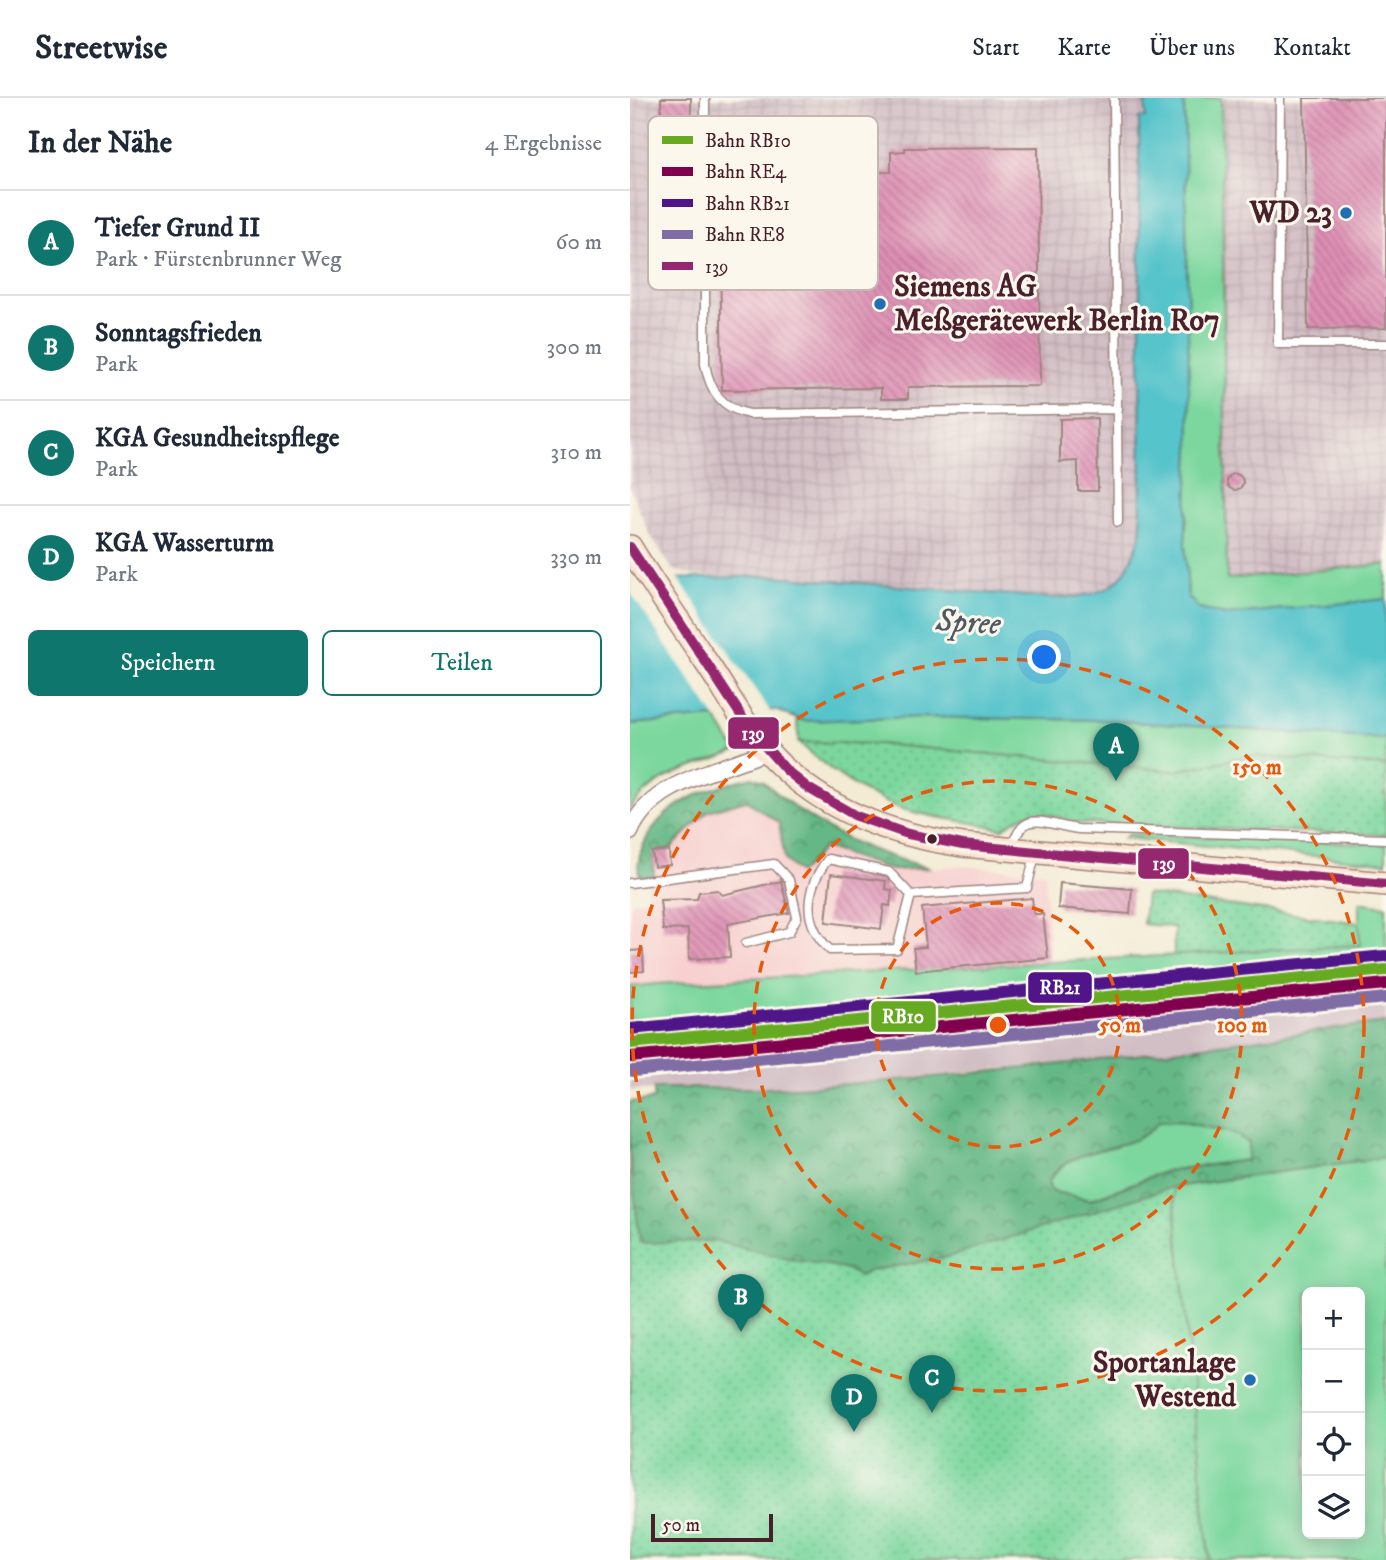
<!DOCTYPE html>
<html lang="de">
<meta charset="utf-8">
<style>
:root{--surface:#fff;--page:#f2f2f3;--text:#1f2937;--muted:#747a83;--line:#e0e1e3;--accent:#0f766e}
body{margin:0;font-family:"IM FELL DW Pica",serif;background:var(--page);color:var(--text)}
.controls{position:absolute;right:21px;bottom:21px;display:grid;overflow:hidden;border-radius:10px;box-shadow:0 4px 18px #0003}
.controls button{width:63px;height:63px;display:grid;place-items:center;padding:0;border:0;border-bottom:2px solid var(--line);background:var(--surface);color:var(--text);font:35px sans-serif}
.scale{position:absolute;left:21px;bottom:18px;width:122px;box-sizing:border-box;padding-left:7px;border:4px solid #4a1f2b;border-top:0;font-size:19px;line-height:24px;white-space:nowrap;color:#4a1f2b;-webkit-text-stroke:5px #fbf7ec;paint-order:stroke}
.you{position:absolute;left:415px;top:560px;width:24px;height:24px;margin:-18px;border:5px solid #fff;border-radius:50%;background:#1a73e8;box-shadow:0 0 0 10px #1a73e833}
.badge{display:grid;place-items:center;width:46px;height:46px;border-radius:50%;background:var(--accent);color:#fff;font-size:23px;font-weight:700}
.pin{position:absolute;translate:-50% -58px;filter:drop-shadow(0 2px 4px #0008)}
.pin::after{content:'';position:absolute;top:37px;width:24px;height:21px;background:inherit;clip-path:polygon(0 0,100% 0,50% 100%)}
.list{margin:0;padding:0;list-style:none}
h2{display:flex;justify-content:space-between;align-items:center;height:91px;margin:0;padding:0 28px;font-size:30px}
h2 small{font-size:23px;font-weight:400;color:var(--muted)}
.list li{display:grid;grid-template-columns:46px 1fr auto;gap:21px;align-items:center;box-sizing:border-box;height:105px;padding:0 28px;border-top:2px solid var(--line)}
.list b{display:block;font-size:26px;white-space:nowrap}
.list p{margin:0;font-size:23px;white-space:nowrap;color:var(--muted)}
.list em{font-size:23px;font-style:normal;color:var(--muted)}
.actions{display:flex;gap:14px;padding:21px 28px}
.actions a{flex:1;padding:16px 0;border:2px solid var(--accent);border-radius:10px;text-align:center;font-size:24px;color:var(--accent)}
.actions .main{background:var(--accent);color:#fff}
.icon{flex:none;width:38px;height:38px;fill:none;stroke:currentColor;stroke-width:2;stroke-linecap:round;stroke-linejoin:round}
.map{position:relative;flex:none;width:756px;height:1462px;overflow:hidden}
header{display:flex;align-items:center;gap:42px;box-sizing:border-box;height:98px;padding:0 35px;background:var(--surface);border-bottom:2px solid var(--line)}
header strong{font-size:33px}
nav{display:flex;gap:38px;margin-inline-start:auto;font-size:24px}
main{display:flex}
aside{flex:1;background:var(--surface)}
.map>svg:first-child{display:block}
</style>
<header>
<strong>Streetwise</strong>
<nav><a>Start</a><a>Karte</a><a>Über uns</a><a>Kontakt</a></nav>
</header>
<main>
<aside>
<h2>In der Nähe<small>4 Ergebnisse</small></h2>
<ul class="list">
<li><span class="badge">A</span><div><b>Tiefer Grund II</b><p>Park · Fürstenbrunner Weg</p></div><em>60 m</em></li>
<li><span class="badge">B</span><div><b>Sonntagsfrieden</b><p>Park</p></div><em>300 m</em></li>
<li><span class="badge">C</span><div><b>KGA Gesundheitspflege</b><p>Park</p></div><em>310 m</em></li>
<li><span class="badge">D</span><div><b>KGA Wasserturm</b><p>Park</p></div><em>330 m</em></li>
</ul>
<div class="actions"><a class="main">Speichern</a><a>Teilen</a></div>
</aside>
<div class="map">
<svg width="756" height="1462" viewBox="0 0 756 1462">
<defs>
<pattern id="industrial-grid" width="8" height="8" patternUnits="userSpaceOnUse" patternTransform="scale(1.75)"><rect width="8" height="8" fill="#d2bec5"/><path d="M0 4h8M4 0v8" fill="none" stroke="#b6a3a9"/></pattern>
<pattern id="forest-crowns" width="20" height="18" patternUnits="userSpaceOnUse" patternTransform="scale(1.75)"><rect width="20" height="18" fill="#65b885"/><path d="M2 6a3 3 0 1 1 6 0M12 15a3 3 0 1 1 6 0" fill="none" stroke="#55956d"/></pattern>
<pattern id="garden-dots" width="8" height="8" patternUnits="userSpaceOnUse" patternTransform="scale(1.75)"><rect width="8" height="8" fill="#7cd79e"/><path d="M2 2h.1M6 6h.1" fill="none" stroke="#6db888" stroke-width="1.8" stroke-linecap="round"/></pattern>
<pattern id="building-back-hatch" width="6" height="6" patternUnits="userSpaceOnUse" patternTransform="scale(1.75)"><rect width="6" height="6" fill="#de90b4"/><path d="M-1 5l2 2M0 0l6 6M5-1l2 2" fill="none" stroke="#b67593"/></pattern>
</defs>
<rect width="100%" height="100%" fill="#fbf7ec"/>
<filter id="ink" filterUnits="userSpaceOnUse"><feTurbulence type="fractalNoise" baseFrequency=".0143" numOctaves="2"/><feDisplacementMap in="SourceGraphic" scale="14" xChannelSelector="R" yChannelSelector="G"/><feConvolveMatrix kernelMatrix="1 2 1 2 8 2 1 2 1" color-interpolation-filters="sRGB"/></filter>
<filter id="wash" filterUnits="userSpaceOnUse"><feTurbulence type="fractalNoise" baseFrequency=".00686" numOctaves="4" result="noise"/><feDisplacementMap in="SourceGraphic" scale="28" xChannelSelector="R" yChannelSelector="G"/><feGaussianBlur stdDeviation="1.57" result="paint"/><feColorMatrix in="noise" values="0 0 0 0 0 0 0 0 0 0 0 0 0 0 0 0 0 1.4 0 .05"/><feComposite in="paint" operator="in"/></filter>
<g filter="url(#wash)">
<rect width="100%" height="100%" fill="#f3ebd4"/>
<path fill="#f7d0cf" d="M 116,702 L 149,725 L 226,762 L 262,772 L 328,768 L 415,774 L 420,867 L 363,865 L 0,889 L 0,804 L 18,801 L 16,774 L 20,754 L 53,720 Z"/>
<path fill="url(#industrial-grid)" d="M 0,0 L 756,0 L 756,501 L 420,500 L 143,478 L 67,478 L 43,472 L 19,435 L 0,389 Z"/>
<path fill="#d2bec5" d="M 756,845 L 756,924 L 504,957 L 266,981 L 165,989 L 0,992 L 0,889 Z"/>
<path fill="#7cd79e" stroke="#637b64" stroke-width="2" fill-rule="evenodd" d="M 554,0 L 591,0 L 597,481 L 756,466 L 756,501 L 596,517 L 569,511 L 558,499 L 555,446 L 560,350 Z
M 146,612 L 174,623 L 291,619 L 473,622 L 756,641 L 756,668 L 620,658 L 545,673 L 248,646 L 169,644 L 167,621 Z
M 85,619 L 106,653 C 64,672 30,671 0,711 L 0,626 Z
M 499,736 L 756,746 L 756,765 L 494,740 Z
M 729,804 L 756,808 L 756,855 L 0,929 L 0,889 L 26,886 L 729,847 Z
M 548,1023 L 603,1035 L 619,1044 L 617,1062 L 536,1073 L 459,1102 L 421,1093 L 418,1084 C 444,1041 502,1059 528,1024 Z
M 756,1059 L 756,1462 L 579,1462 L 543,1089 ZM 677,1194 L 730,1194 L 730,1436 L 677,1436 Z"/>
<path fill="url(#forest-crowns)" stroke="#586c58" stroke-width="2" fill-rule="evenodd" d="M 122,679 L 133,683 C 184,730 233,753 300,770 L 262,772 L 194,749 L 170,775 L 155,762 L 149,725 L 116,702 L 78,713 L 39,752 L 23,754 L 24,779 L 10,778 C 6,767 10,756 14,746 C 33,703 80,690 122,679 Z
M 756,924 L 756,1059 L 543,1089 L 318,1159 L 239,1173 L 231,1178 L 208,1169 L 159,1161 L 85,1143 L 10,1146 L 0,1057 L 0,1004 L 24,1001 L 24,990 C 71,990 119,991 167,989 C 364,978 560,950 756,924 ZM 548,1023 L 603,1035 L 619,1045 L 617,1062 L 536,1073 L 460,1102 L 421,1093 L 418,1084 C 444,1041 502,1059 528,1024 Z"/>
<path fill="url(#garden-dots)" stroke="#637b64" stroke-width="2" d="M 169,644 L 248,646 L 545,673 L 620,658 L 756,668 L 756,737 L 450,725 C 411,717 410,704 372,731 C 338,722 300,721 267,709 C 230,694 198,672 169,644 Z
M 516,796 L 729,825 L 730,847 L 544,857 L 544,829 L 513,826 Z
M 0,1057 L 10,1145 L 85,1143 L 159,1161 L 208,1169 L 231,1178 L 239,1173 L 318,1159 L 543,1089 L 579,1462 L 0,1462 Z"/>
<path fill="#56c4cb" stroke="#50727b" stroke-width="2" d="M 519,0 L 554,0 L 560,350 L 555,446 L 558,499 L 569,511 L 596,517 L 756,501 L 756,641 L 473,622 L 291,619 L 174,623 L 146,612 L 91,615 L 85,619 L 0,626 L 0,482 L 143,478 L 420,500 C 476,498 494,492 511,436 L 509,20 L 516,20 L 515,5 L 519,4 Z"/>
<path fill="#f3ebd4" d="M 45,476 L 142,616 L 92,618 L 87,622 L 0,494 L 0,478 Z"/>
<g id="blocks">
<path fill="url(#building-back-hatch)" d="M 31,0 L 61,0 L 61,17 L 31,17 Z
M 674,0 L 756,0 L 756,230 L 678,231 Z
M 408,49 L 410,288 L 278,289 L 278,301 L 251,301 L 251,290 L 92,292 L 89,77 L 261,74 L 261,54 L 275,53 L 275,50 Z
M 467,320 L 468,393 L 448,393 L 448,363 L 430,364 L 430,321 Z
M597 384a8 8 0 1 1 16 0a8 8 0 1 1-16 0Z
M 39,752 L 40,767 L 24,769 L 22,754 Z
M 201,776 L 256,783 L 255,791 L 262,792 L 260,808 L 254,807 L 251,831 L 196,824 Z
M 151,783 L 159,815 L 98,826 L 100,859 L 59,861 L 58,831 L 33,832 L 30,802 L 67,801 L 69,794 L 88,792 L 92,797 Z
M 430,785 L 502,791 L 500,816 L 428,810 Z
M 402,800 L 404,816 L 413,816 L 418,860 L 286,873 L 283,850 L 296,849 L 292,810 Z
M 13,852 L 14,873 L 0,874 L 0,853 Z"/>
</g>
</g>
<g filter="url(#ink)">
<use href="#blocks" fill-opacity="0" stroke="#9e8580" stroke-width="2"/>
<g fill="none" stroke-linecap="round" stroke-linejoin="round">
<g stroke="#9e8580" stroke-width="11">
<path id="lane" d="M 75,0 L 75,266 C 80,293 91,310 119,316 L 488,311
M 484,0 L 488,424
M 650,0 L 648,246 L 756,246
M 381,751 C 394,708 414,727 448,731 L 756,741
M 0,785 L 144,766 L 159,782 L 167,819 L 159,834 L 116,845
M 281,797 L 259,774 L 198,761 C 175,791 171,824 200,852 L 267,851 L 281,797 L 397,790 L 405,757"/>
</g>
<g stroke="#9e8580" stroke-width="19">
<path id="street" d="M 0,734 C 21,682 91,673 137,653"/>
</g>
<g stroke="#9e8580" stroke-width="26">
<path id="secondary" d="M 0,449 C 24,488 51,526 76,564 C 96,593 113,626 136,652 C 187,710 259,737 333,747 L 756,786"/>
</g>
<use href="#lane" stroke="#fff" stroke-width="8"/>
<use href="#street" stroke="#fff" stroke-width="16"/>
<use href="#secondary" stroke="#fde4d1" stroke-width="23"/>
<path stroke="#4a1f2b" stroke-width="5" stroke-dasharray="10 5" stroke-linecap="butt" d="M 0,974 L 756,906"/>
<g stroke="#fbf7ec" stroke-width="16">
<path id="bus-1" d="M 0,449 L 120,631 L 156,672 L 178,690 L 226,718 L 278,736 L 333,747 L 756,786"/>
</g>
<use href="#bus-1" stroke="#95276e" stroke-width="10"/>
<g stroke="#fbf7ec" stroke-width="18">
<path id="rail-1" d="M 0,945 L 756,872"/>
</g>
<g stroke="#fbf7ec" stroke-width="18">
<path id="rail-2" d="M 1,959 L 756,886"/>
</g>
<g stroke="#fbf7ec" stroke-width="18">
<path id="rail-3" d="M 0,931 L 755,858"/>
</g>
<g stroke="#fbf7ec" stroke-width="18">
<path id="rail-4" d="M 3,973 L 756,900"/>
</g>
<use href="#rail-1" stroke="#6a2" stroke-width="12"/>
<use href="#rail-2" stroke="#80004d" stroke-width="12"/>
<use href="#rail-3" stroke="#501689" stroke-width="12"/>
<use href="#rail-4" stroke="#816da6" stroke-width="12"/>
</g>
</g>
<g fill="none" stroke="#e8590c" stroke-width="3.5" stroke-dasharray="12 9">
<circle cx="368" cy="927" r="122"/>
<circle cx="368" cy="927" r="244"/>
<circle cx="368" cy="927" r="366"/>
</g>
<g fill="#1f6fb2" stroke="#fbf7ec" stroke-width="2.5">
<circle cx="716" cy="115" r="7"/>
<circle cx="250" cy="206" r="7"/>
<circle cx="620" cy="1282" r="7"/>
</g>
<circle fill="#4a1f2b" stroke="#fbf7ec" stroke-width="2.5" cx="302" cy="741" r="6"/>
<g text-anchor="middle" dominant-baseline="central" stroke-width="6" stroke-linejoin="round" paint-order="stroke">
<g font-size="30" font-weight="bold" fill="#4a1f2b" stroke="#fbf7ec" text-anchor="end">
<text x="702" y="115">WD 23</text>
<text x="264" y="189" text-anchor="start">Siemens AG<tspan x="264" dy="34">Meßgerätewerk Berlin Ro7</tspan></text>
<text x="606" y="1265">Sportanlage<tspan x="606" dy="34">Westend</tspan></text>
</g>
<g font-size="32" font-style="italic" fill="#4e5963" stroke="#fbf7ec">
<text transform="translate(338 525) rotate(3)">Spree</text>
</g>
</g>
<rect x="18" y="18" width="230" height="174" rx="10" fill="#fbf7ec" stroke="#c6b6b2" stroke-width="2"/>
<rect x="32" y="38" width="31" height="8" fill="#6a2"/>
<rect x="32" y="69" width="31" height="9" fill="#80004d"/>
<rect x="32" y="101" width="31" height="8" fill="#501689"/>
<rect x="32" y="132" width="31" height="9" fill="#816da6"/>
<rect x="32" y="164" width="31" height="8" fill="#95276e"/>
<g font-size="19" fill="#4a1f2b">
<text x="75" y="49">Bahn RB10</text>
<text x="75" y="80">Bahn RE4</text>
<text x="75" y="112">Bahn RB21</text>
<text x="75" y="143">Bahn RE8</text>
<text x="75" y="175">139</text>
</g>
<circle cx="368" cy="927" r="10" fill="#e8590c" stroke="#fbf7ec" stroke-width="3.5"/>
<g font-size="21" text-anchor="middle" font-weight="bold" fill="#e8590c" stroke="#fbf7ec" stroke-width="6" stroke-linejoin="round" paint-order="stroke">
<text x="627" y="676">150 m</text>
<text x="490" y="934">50 m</text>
<text x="612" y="934">100 m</text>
</g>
<g stroke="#fbf7ec" stroke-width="2.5">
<rect x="97" y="618" width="53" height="34" rx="7" fill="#95276e"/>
<rect x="507" y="749" width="53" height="33" rx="7" fill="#95276e"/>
<rect x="397" y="873" width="66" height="33" rx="7" fill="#501689"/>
<rect x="240" y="902" width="67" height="33" rx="7" fill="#6a2"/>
</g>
<g font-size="19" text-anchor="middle" font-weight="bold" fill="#fff">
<text x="123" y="642">139</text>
<text x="534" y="772">139</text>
<text x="430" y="896">RB21</text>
<text x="273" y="925">RB10</text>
</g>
</svg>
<div class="controls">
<button>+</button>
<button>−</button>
<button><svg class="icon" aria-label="locate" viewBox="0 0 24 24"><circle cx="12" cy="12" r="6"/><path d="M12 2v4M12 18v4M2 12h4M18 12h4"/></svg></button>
<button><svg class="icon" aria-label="layers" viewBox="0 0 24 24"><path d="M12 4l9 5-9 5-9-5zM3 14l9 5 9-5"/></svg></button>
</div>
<div class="scale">50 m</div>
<div class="you"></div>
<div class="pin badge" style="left:486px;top:683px">A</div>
<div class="pin badge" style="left:111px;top:1234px">B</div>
<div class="pin badge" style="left:302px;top:1315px">C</div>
<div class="pin badge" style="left:224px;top:1334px">D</div>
</div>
</main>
